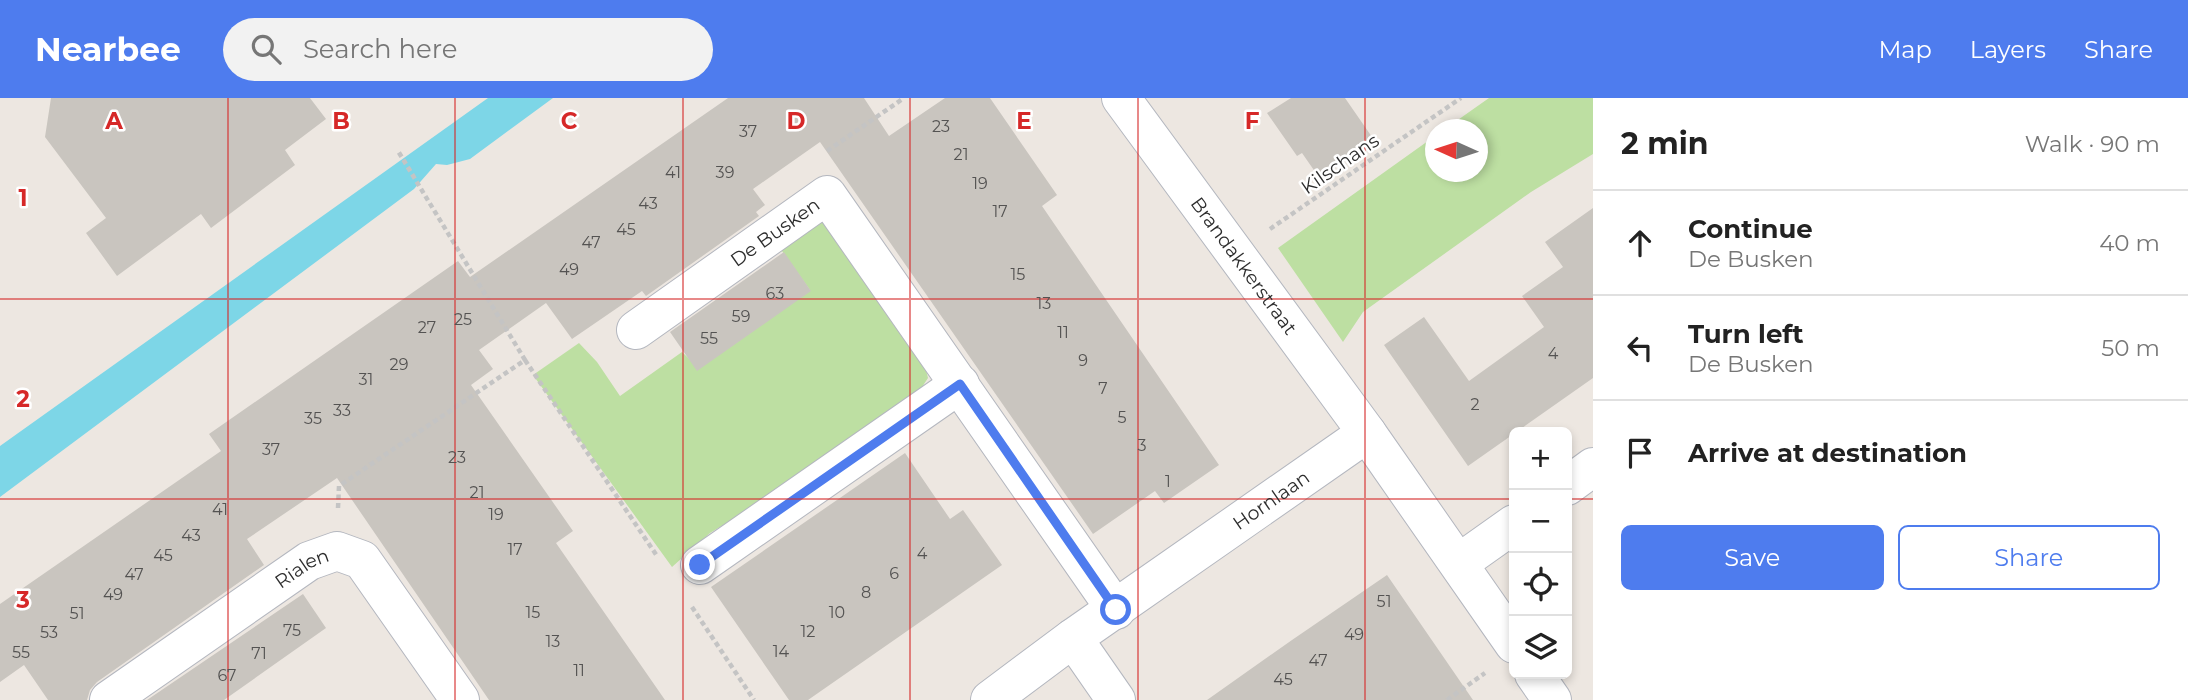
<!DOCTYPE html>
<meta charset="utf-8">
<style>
:root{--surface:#fff;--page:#f2f2f2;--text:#222;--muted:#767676;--line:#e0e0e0;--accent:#4e7cee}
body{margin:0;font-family:Montserrat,sans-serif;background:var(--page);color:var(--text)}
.controls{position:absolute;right:21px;bottom:21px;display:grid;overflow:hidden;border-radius:10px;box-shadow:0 4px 10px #0003}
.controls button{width:63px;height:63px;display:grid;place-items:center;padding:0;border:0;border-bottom:2px solid var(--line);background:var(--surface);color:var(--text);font:35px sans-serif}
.compass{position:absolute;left:1425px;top:21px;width:63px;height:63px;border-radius:50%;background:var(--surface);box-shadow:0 4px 10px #0003;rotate:273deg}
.stop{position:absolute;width:21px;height:21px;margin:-16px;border:5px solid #4e7cee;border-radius:50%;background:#fff}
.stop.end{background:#4e7cee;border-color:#fff;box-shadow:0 2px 7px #0008}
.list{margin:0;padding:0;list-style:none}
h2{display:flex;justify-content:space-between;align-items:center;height:91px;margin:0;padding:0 28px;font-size:30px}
h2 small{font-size:23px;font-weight:400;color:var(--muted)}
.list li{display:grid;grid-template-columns:46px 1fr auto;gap:21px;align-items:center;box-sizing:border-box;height:105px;padding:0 28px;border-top:2px solid var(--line)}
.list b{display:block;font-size:26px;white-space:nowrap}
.list p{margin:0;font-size:23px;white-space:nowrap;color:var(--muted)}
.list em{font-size:23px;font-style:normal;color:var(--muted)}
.actions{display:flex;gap:14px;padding:21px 28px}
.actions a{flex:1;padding:16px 0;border:2px solid var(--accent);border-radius:10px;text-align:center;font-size:24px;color:var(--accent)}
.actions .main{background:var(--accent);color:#fff}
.icon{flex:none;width:38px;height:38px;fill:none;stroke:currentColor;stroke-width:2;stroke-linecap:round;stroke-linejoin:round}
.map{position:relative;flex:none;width:1593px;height:602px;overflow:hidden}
header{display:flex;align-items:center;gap:42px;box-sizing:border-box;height:98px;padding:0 35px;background:var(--accent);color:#fff}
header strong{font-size:33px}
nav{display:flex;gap:38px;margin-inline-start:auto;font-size:24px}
.search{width:490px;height:63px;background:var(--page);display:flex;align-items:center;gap:18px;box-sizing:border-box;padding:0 24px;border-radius:38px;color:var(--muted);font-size:26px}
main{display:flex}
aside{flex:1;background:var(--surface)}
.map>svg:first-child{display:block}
</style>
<header>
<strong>Nearbee</strong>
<div class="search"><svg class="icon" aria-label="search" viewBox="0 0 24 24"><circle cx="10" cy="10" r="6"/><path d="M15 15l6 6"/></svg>Search here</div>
<nav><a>Map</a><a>Layers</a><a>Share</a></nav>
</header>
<main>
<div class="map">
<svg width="1593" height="602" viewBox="0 0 1593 602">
<rect width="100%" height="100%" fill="#ede7e1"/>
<path fill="#bddfa2" d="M 1489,0 L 1593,0 L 1593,56 L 1531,94 L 1363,214 L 1343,244 L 1278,150 L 1435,38 L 1436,74 L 1478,74 L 1478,32 L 1445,31 Z
M 811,123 L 824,125 L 924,264 L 928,280 L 916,298 L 786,389 L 710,435 L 672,469 L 533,277 L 579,245 L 597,264 L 620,298 L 682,254 L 699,270 L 810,192 L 782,153 L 767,161 Z"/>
<path fill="#7dd6e7" d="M 488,0 L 553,0 L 470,61 L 447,67 L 436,66 L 414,91 L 0,399 L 0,348 Z"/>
<path fill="#c9c5bf" d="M 51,0 L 310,0 L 326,21 L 285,52 L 295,67 L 211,130 L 201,116 L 117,178 L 86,135 L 106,120 L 45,39 Z
M 728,0 L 864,0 L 889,38 L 945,0 L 990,0 L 1057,97 L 1042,108 L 1219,367 L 1164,405 L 1155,393 L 1093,436 L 820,44 L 753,91 L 765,107 L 756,114 L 759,118 L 646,198 L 642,193 L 572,241 L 546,205 L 479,252 L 493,271 L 471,287 L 573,433 L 556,445 L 665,602 L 489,602 L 337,380 L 247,441 L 264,467 L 97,584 L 90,592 L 87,602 L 48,602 L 24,567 L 0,584 L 0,506 L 221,353 L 209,336 L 458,163 L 470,179 Z
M 1291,0 L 1345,0 L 1372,39 L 1318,78 L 1302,55 L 1297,58 L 1267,15 Z
M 1593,110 L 1593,280 L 1468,368 L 1384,247 L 1424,219 L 1469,283 L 1544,229 L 1522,198 L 1563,169 L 1545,144 Z
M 784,154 L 811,193 L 697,273 L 670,234 Z
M 905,355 L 950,421 L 963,412 L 1002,467 L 808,602 L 789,602 L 711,489 Z
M 1387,477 L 1473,602 L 1207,602 L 1292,542 Z
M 303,496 L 326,530 L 224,602 L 147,602 Z"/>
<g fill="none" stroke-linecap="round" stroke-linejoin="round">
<g stroke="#b4b7bf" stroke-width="40">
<g id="minor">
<path id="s1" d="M 1121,0 L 1367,335"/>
<path id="s2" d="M 636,232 L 827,97 L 1116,512"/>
<path d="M 1567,388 L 1593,369"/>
<path d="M 1459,465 L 1514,426"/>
<path d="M 700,467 L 960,286"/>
<path d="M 1073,540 L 1116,602"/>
<path d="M 1534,576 L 1552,602"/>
<path id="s3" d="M 109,602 L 309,463 L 337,453 L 362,462 L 460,602"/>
<path id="s4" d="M 990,602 L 1073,540 L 1367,335 L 1514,546"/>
</g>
</g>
<path stroke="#c4c4c4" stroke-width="4.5" stroke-dasharray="5 3.5" stroke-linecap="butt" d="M 827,53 L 904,0
M 1270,131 L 1461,0
M 525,262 L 657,458
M 338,410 L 339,388 L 525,262 L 398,53
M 692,509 L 754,602
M 1447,602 L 1485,575"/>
<use href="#minor" stroke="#fff" stroke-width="38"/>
</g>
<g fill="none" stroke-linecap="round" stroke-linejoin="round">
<path stroke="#4e7cee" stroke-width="9" d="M 700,467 L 960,286 L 1116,512"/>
</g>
<path fill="none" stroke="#d62828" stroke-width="2" stroke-opacity="0.55" d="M 228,0 L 228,602M 455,0 L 455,602M 683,0 L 683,602M 910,0 L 910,602M 1138,0 L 1138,602M 1365,0 L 1365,602M 0,201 L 1593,201M 0,401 L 1514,401M 1567,401 L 1593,401"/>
<g text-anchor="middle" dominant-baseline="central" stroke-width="5" stroke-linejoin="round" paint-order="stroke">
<g font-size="16" fill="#545352">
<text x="941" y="28">23</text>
<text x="748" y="33">37</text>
<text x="961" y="56">21</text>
<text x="673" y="74">41</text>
<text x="725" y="74">39</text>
<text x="980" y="85">19</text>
<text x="648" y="105">43</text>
<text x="1000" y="113">17</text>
<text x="626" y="131">45</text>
<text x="591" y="144">47</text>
<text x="569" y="171">49</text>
<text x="1018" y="176">15</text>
<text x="775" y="195">63</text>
<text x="1044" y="205">13</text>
<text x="741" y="218">59</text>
<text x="463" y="221">25</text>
<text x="427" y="229">27</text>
<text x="1063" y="234">11</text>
<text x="709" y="240">55</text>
<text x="1553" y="255">4</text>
<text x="1083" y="262">9</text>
<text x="399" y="266">29</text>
<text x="366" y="281">31</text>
<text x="1103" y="290">7</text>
<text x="1475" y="306">2</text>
<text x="342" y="312">33</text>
<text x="1122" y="319">5</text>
<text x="313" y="320">35</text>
<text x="1142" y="347">3</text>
<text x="271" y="351">37</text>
<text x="457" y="359">23</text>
<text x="1168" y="383">1</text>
<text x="477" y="394">21</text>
<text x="220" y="411">41</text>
<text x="496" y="416">19</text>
<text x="191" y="437">43</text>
<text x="515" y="451">17</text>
<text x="922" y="455">4</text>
<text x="163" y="457">45</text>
<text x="894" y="475">6</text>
<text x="134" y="476">47</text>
<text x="866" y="494">8</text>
<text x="113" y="496">49</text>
<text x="1384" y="503">51</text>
<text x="533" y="514">15</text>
<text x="837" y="514">10</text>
<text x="77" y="515">51</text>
<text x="292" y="532">75</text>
<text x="808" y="533">12</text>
<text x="49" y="534">53</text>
<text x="1354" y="536">49</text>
<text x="553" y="543">13</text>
<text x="781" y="553">14</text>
<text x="21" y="554">55</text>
<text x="259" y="555">71</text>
<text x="1318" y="562">47</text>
<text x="579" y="572">11</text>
<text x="227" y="577">67</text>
<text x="1283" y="581">45</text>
</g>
<g font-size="19" fill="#2d2d2d" stroke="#fff">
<text transform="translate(1340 66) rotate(-35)">Kilschans</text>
<text stroke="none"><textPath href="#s2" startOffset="170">De Busken</textPath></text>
<text stroke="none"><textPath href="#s1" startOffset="208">Brandakkerstraat</textPath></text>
<text stroke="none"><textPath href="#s4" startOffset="345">Hornlaan</textPath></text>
<text stroke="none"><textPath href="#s3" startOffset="234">Rialen</textPath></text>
</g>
</g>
<g font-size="23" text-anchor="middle" font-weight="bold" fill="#d62828" stroke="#fff" stroke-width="5" stroke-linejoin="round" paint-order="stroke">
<text x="114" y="31">A</text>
<text x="341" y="31">B</text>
<text x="569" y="31">C</text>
<text x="796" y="31">D</text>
<text x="1024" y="31">E</text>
<text x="1252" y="31">F</text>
<text x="23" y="108">1</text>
<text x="23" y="309">2</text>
<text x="23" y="510">3</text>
</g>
</svg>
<div class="controls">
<button>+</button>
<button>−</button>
<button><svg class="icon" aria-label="locate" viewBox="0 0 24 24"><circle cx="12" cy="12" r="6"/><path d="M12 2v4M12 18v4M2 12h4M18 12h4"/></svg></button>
<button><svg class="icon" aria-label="layers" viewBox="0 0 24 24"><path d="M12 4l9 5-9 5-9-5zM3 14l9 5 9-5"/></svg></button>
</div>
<svg class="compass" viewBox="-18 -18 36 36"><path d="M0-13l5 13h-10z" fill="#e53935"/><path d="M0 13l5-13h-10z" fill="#767676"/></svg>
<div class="stop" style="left:1116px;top:512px"></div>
<div class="stop end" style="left:700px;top:467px"></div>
</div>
<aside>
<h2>2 min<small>Walk · 90 m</small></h2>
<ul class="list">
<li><svg class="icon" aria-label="ahead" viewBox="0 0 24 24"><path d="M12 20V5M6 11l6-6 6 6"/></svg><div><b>Continue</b><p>De Busken</p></div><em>40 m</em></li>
<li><svg class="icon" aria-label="left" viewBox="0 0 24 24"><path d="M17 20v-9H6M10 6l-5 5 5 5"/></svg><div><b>Turn left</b><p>De Busken</p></div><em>50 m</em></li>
<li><svg class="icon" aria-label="arrive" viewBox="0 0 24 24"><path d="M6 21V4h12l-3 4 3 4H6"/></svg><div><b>Arrive at destination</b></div></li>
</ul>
<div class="actions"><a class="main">Save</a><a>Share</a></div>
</aside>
</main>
